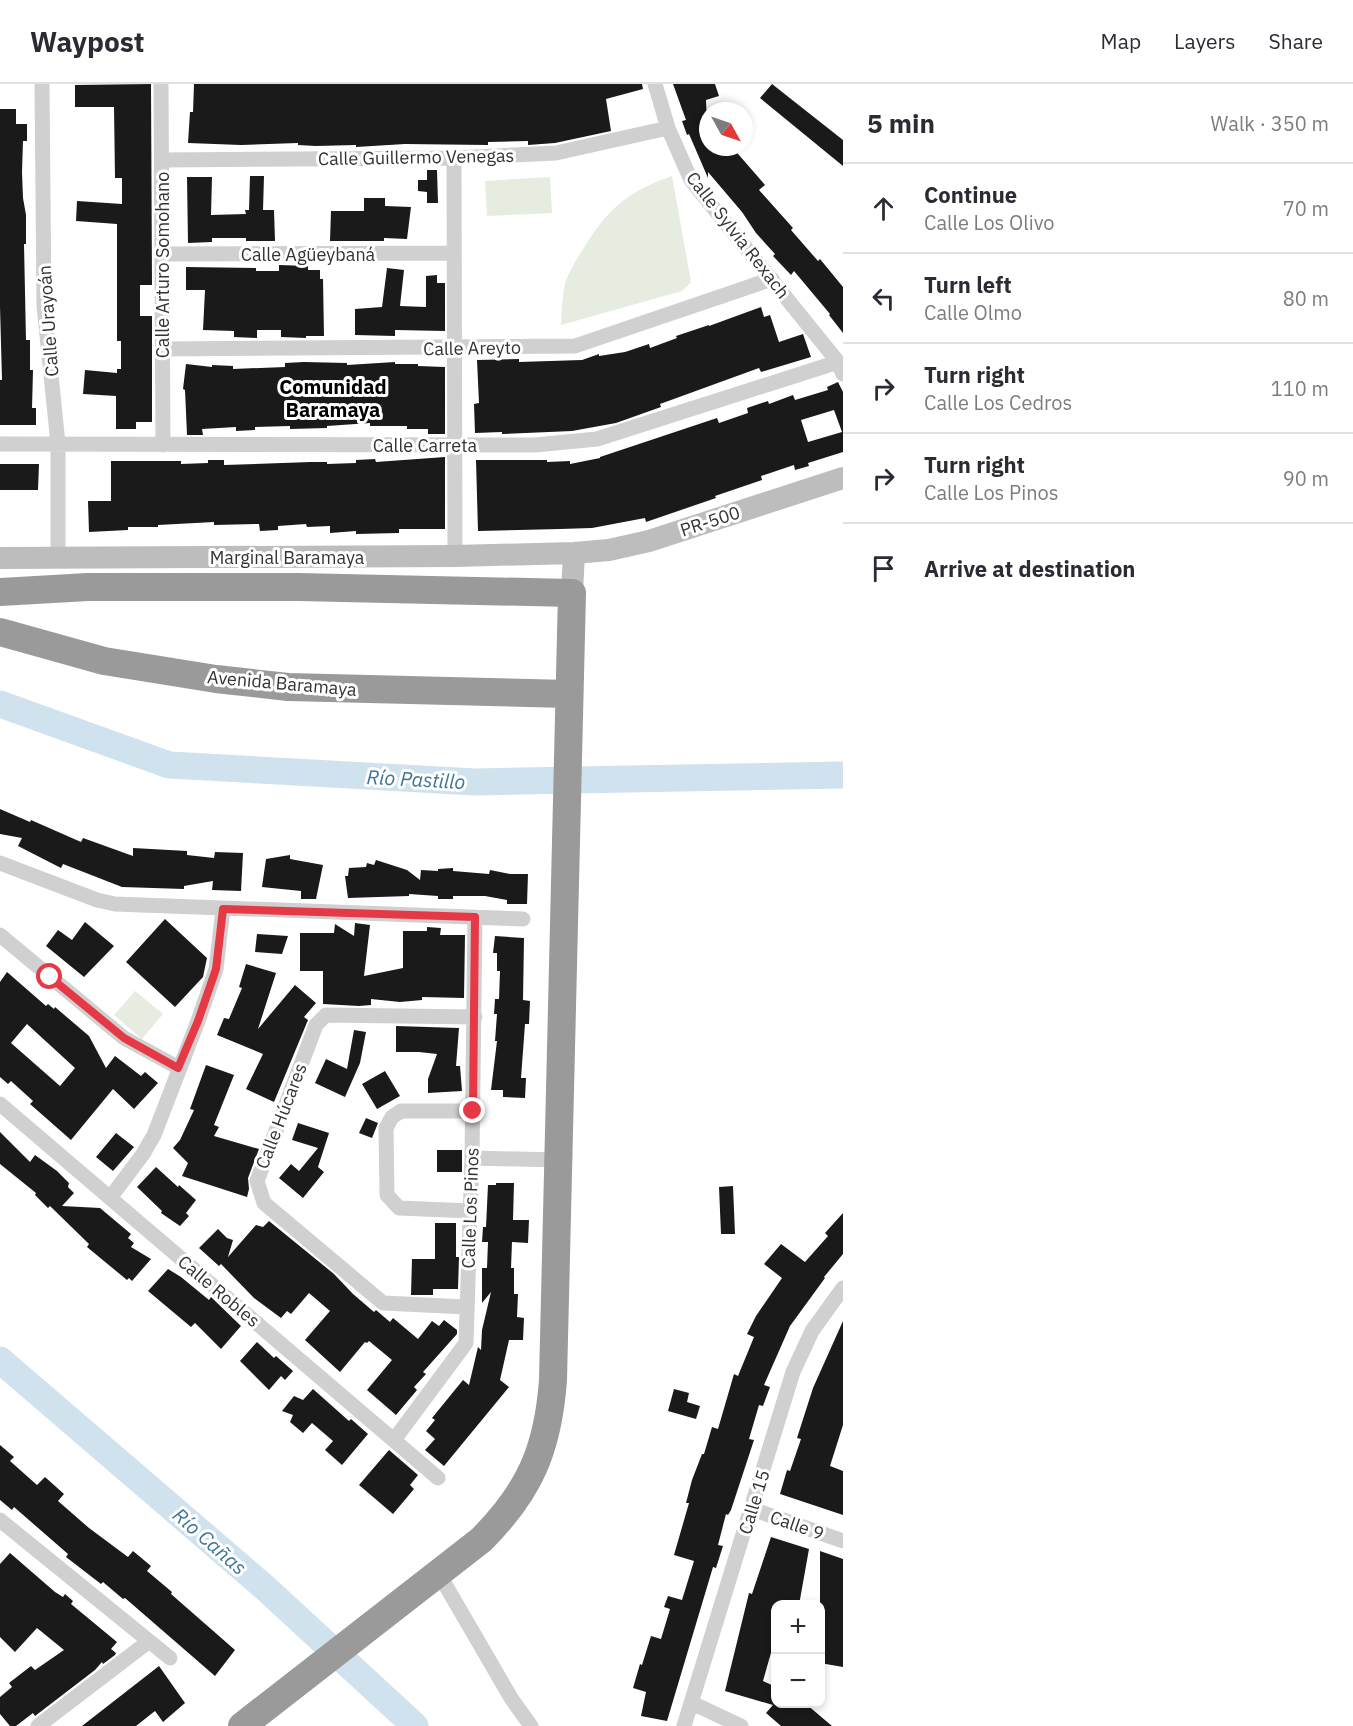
<!DOCTYPE html>
<meta charset="utf-8">
<style>
:root{--surface:#fff;--page:#f7f7f7;--text:#2b2b33;--muted:#7c7c81;--line:#e1e1e2}
body{margin:0;font-family:"IBM Plex Sans",sans-serif;background:var(--page);color:var(--text)}
.controls{position:absolute;right:18px;bottom:18px;display:grid;overflow:hidden;border-radius:12px;box-shadow:0 3px 9px #0003}
.controls button{width:54px;height:54px;display:grid;place-items:center;padding:0;border:0;border-bottom:2px solid var(--line);background:var(--surface);color:var(--text);font:30px sans-serif}
.compass{position:absolute;left:699px;top:18px;width:54px;height:54px;border-radius:50%;background:var(--surface);box-shadow:0 3px 9px #0003;rotate:130deg}
.stop{position:absolute;width:18px;height:18px;margin:-14px;border:4px solid #e63946;border-radius:50%;background:#fff}
.stop.end{background:#e63946;border-color:#fff;box-shadow:0 2px 6px #0008}
.list{margin:0;padding:0;list-style:none}
h2{display:flex;justify-content:space-between;align-items:center;height:78px;margin:0;padding:0 24px;font-size:26px}
h2 small{font-size:20px;font-weight:400;color:var(--muted)}
.list li{display:grid;grid-template-columns:39px 1fr auto;gap:18px;align-items:center;box-sizing:border-box;height:90px;padding:0 24px;border-top:2px solid var(--line)}
.list b{display:block;font-size:22px;white-space:nowrap}
.list p{margin:0;font-size:20px;white-space:nowrap;color:var(--muted)}
.list em{font-size:20px;font-style:normal;color:var(--muted)}
.icon{flex:none;width:33px;height:33px;fill:none;stroke:currentColor;stroke-width:2;stroke-linecap:round;stroke-linejoin:round}
.map{position:relative;flex:none;width:843px;height:1642px;overflow:hidden}
header{display:flex;align-items:center;gap:36px;box-sizing:border-box;height:84px;padding:0 30px;background:var(--surface);border-bottom:2px solid var(--line)}
header strong{font-size:28px}
nav{display:flex;gap:33px;margin-inline-start:auto;font-size:21px}
main{display:flex}
aside{flex:1;background:var(--surface)}
.map>svg:first-child{display:block}
</style>
<header>
<strong>Waypost</strong>
<nav><a>Map</a><a>Layers</a><a>Share</a></nav>
</header>
<main>
<div class="map">
<svg width="843" height="1642" viewBox="0 0 843 1642">
<rect width="100%" height="100%" fill="#fff"/>
<path fill="#e6ecdf" d="M 672,92 L 691,198 L 682,207 L 561,241 C 562,228 562,213 565,200 C 568,189 576,176 582,167 C 607,125 627,108 672,92 Z
M 550,93 L 552,129 L 487,132 L 485,97 Z
M 135,907 L 163,930 L 142,955 L 114,931 Z"/>
<g fill="none" stroke-linecap="round" stroke-linejoin="round">
<path stroke="#cfe2ee" stroke-width="27" d="M 0,620 L 169,681 L 475,698 L 843,691
M 0,1276 L 263,1502 L 415,1642"/>
</g>
<path fill="#1a1a1a" fill-rule="evenodd" d="M 151,0 L 152,201 L 140,201 L 140,232 L 152,232 L 152,338 L 136,338 L 136,345 L 116,345 L 116,312 L 83,310 L 85,286 L 117,289 L 117,285 L 121,285 L 121,257 L 117,257 L 117,140 L 76,137 L 77,117 L 122,120 L 122,94 L 115,94 L 114,23 L 75,23 L 75,1 Z
M 194,0 L 642,0 L 643,5 L 606,15 L 611,47 L 555,59 L 528,61 L 528,57 L 488,58 L 488,61 L 405,60 L 356,63 L 356,61 L 316,62 L 298,61 L 298,59 L 241,61 L 188,59 L 190,28 L 193,28 Z
M 673,0 L 715,0 L 719,12 L 706,16 L 708,63 L 732,63 L 765,101 L 759,106 L 793,144 L 791,146 L 818,177 L 820,175 L 843,203 L 843,249 L 829,231 L 830,230 L 794,187 L 791,191 L 773,172 L 775,170 L 756,149 L 742,128 L 708,88 L 708,94 L 689,50 L 687,51 L 682,37 L 686,36 Z
M 772,0 L 843,56 L 843,82 L 760,14 Z
M 0,25 L 16,25 L 16,40 L 27,40 L 27,57 L 23,57 L 22,88 L 23,114 L 26,131 L 26,160 L 24,160 L 26,256 L 30,256 L 30,286 L 33,286 L 32,324 L 36,324 L 36,341 L 0,341 L 0,296 L 2,296 L 0,223 Z
M 427,86 L 437,86 L 438,119 L 427,119 L 427,108 L 418,107 L 418,96 L 427,96 Z
M 250,92 L 264,92 L 263,126 L 274,126 L 275,157 L 246,157 L 246,154 L 212,154 L 212,158 L 188,159 L 187,93 L 212,93 L 211,131 L 246,130 L 245,126 L 249,126 Z
M 364,114 L 385,114 L 385,122 L 411,123 L 407,155 L 384,154 L 384,157 L 330,157 L 331,127 L 364,127 Z
M 279,181 L 308,182 L 308,186 L 320,186 L 320,195 L 323,195 L 324,252 L 306,252 L 306,254 L 281,253 L 281,246 L 257,246 L 257,254 L 234,253 L 234,247 L 203,246 L 205,206 L 186,206 L 186,183 L 256,184 L 256,187 L 279,187 Z
M 387,184 L 404,186 L 400,222 L 426,223 L 426,192 L 437,191 L 437,199 L 445,199 L 445,247 L 395,246 L 395,252 L 355,251 L 355,225 L 382,223 Z
M 761,223 L 764,233 L 770,231 L 779,258 L 803,250 L 811,273 L 761,288 L 759,284 L 660,320 L 661,323 L 616,339 L 572,347 L 502,350 L 502,348 L 475,349 L 474,320 L 479,319 L 477,276 L 519,275 L 519,278 L 582,276 L 599,270 L 599,272 L 625,268 L 649,260 L 650,264 L 677,254 L 676,252 L 709,241 L 709,242 Z
M 304,278 L 347,279 L 347,281 L 395,278 L 395,280 L 418,280 L 418,282 L 445,283 L 445,350 L 428,350 L 428,345 L 407,345 L 407,342 L 370,342 L 370,339 L 327,342 L 327,344 L 290,345 L 290,342 L 255,343 L 255,346 L 236,347 L 236,343 L 202,345 L 203,351 L 187,351 L 185,306 L 183,305 L 186,280 L 212,283 L 212,281 L 233,282 L 233,285 L 285,283 L 285,279 Z
M 838,298 L 843,308 L 843,368 L 808,379 L 809,382 L 795,386 L 794,381 L 761,392 L 762,396 L 715,412 L 716,414 L 646,438 L 645,434 L 592,444 L 560,445 L 478,447 L 476,376 L 547,376 L 547,378 L 570,377 L 570,380 L 600,374 L 600,373 L 717,334 L 719,339 L 748,329 L 747,324 L 768,317 L 769,320 L 793,311 L 795,316 L 828,306 L 827,303 ZM 834,326 L 842,348 L 808,358 L 801,336 Z
M 445,373 L 445,445 L 399,445 L 399,449 L 356,450 L 356,447 L 330,449 L 330,442 L 307,443 L 306,440 L 278,442 L 278,446 L 260,447 L 259,440 L 214,441 L 214,438 L 158,441 L 158,443 L 128,443 L 128,446 L 89,448 L 88,417 L 111,417 L 111,377 L 181,377 L 181,380 L 208,379 L 208,376 L 224,376 L 224,381 L 311,378 L 327,378 L 327,380 L 356,379 L 356,376 L 375,375 L 376,378 Z
M 0,380 L 39,380 L 38,406 L 0,406 Z
M 0,725 L 30,738 L 31,736 L 81,758 L 83,754 L 133,772 L 133,764 L 187,767 L 187,771 L 214,774 L 215,768 L 243,769 L 241,807 L 212,806 L 213,797 L 184,802 L 184,805 L 122,803 L 63,780 L 61,784 L 18,762 L 22,754 L 0,750 Z
M 290,771 L 290,775 L 323,781 L 316,815 L 301,815 L 301,807 L 262,803 L 266,775 Z
M 376,776 L 407,786 L 420,796 L 421,786 L 438,787 L 438,785 L 453,784 L 453,787 L 489,790 L 490,786 L 510,790 L 528,790 L 527,820 L 507,820 L 507,816 L 485,812 L 453,812 L 453,815 L 438,815 L 438,812 L 409,810 L 409,812 L 348,814 L 345,792 L 348,792 L 349,784 L 366,783 L 367,779 L 374,781 Z
M 165,835 L 207,874 L 203,893 L 175,923 L 126,878 Z
M 85,838 L 114,862 L 84,893 L 46,862 L 58,846 L 72,856 Z
M 355,839 L 370,841 L 364,892 L 403,884 L 403,847 L 427,847 L 427,843 L 441,844 L 440,851 L 465,851 L 464,914 L 422,913 L 422,916 L 400,918 L 371,915 L 371,921 L 359,922 L 323,920 L 323,887 L 300,887 L 300,849 L 334,849 L 335,840 L 354,852 Z
M 257,850 L 288,852 L 282,870 L 255,868 Z
M 495,852 L 524,854 L 523,916 L 530,917 L 529,940 L 525,940 L 521,994 L 526,994 L 525,1014 L 503,1013 L 503,1006 L 491,1006 L 497,957 L 495,957 L 497,930 L 494,930 L 495,915 L 499,915 L 500,887 L 497,887 L 497,869 L 493,869 Z
M 246,880 L 276,889 L 258,945 L 295,901 L 316,919 L 304,933 L 308,936 L 274,1018 L 246,1005 L 263,970 L 217,951 L 224,934 L 229,935 L 242,904 L 239,903 Z
M 7,888 L 46,922 L 48,920 L 54,925 L 55,923 L 89,952 L 106,984 L 115,972 L 141,992 L 145,988 L 158,999 L 134,1025 L 113,1005 L 71,1056 L 30,1020 L 33,1017 L 11,997 L 8,1000 L 0,993 L 0,898 ZM 27,940 L 75,984 L 60,1002 L 11,959 Z
M 396,942 L 459,944 L 456,982 L 460,982 L 462,1007 L 428,1009 L 428,995 L 437,970 L 419,968 L 396,968 Z
M 354,946 L 366,948 L 360,979 L 345,1013 L 315,999 L 326,975 L 347,985 Z
M 206,981 L 234,991 L 214,1041 L 219,1043 L 214,1052 L 259,1065 L 248,1094 L 249,1105 L 247,1113 L 182,1092 L 188,1079 L 173,1064 L 180,1056 L 194,1026 L 190,1025 Z
M 385,987 L 400,1012 L 377,1025 L 362,1000 Z
M 366,1034 L 378,1039 L 372,1054 L 359,1049 Z
M 298,1039 L 329,1049 L 318,1083 L 324,1088 L 303,1114 L 279,1094 L 291,1080 L 299,1087 L 318,1064 L 292,1056 Z
M 0,1048 L 30,1078 L 35,1071 L 57,1087 L 69,1099 L 68,1103 L 74,1109 L 62,1122 L 100,1124 L 131,1150 L 128,1154 L 134,1159 L 131,1163 L 151,1175 L 132,1197 L 129,1194 L 127,1196 L 87,1163 L 89,1160 L 50,1122 L 48,1124 L 35,1111 L 36,1109 L 0,1080 Z
M 116,1049 L 134,1063 L 113,1087 L 96,1073 Z
M 437,1066 L 462,1066 L 462,1088 L 437,1088 Z
M 156,1083 L 178,1103 L 179,1101 L 196,1116 L 186,1129 L 189,1132 L 180,1142 L 161,1129 L 162,1127 L 137,1103 Z
M 496,1099 L 514,1099 L 513,1136 L 529,1136 L 528,1159 L 512,1158 L 511,1184 L 514,1184 L 514,1210 L 518,1210 L 517,1233 L 524,1234 L 523,1256 L 509,1256 L 500,1296 L 509,1303 L 444,1382 L 425,1366 L 435,1355 L 426,1347 L 435,1336 L 432,1334 L 463,1296 L 469,1301 L 478,1263 L 481,1266 L 482,1246 L 491,1208 L 482,1219 L 482,1184 L 487,1184 L 488,1158 L 482,1158 L 483,1143 L 486,1143 L 488,1101 L 496,1101 Z
M 733,1102 L 735,1150 L 721,1150 L 719,1103 Z
M 843,1129 L 843,1170 L 824,1193 L 825,1194 L 790,1242 L 764,1301 L 770,1303 L 763,1322 L 759,1321 L 749,1355 L 754,1356 L 731,1426 L 728,1431 L 726,1430 L 718,1461 L 723,1462 L 716,1484 L 713,1483 L 667,1637 L 641,1632 L 646,1608 L 633,1604 L 640,1580 L 642,1581 L 651,1552 L 661,1555 L 670,1525 L 664,1523 L 668,1512 L 682,1516 L 694,1477 L 674,1471 L 689,1419 L 686,1419 L 692,1396 L 702,1370 L 704,1370 L 712,1343 L 718,1345 L 734,1290 L 738,1292 L 754,1253 L 747,1250 L 756,1232 L 782,1194 L 764,1180 L 781,1160 L 805,1178 L 828,1152 L 825,1149 Z
M 269,1137 L 334,1190 L 353,1210 L 374,1228 L 376,1226 L 390,1238 L 393,1234 L 418,1255 L 432,1237 L 439,1242 L 444,1236 L 457,1246 L 457,1250 L 423,1288 L 426,1290 L 414,1303 L 417,1306 L 396,1331 L 367,1306 L 392,1276 L 369,1257 L 367,1259 L 365,1258 L 340,1288 L 305,1256 L 330,1227 L 309,1209 L 291,1230 L 287,1227 L 281,1234 L 254,1214 L 221,1180 L 219,1182 L 199,1164 L 218,1145 L 227,1154 L 233,1156 L 228,1173 L 256,1141 L 263,1143 Z
M 435,1139 L 456,1139 L 456,1173 L 459,1173 L 458,1205 L 433,1205 L 433,1211 L 411,1211 L 412,1175 L 435,1175 Z
M 168,1185 L 181,1193 L 209,1216 L 211,1213 L 241,1242 L 221,1265 L 195,1239 L 191,1243 L 148,1207 Z
M 843,1237 L 843,1341 L 830,1382 L 843,1387 L 843,1431 L 780,1410 L 787,1386 L 790,1387 L 801,1355 L 797,1354 L 813,1304 Z
M 257,1258 L 274,1274 L 276,1272 L 293,1287 L 285,1296 L 281,1292 L 269,1306 L 240,1277 Z
M 313,1305 L 349,1337 L 351,1335 L 368,1350 L 342,1381 L 325,1366 L 333,1357 L 312,1339 L 303,1349 L 290,1338 L 293,1331 L 282,1327 L 294,1312 L 303,1316 Z
M 674,1305 L 689,1309 L 687,1318 L 700,1322 L 696,1335 L 668,1327 Z
M 0,1361 L 14,1373 L 10,1377 L 37,1401 L 45,1393 L 64,1410 L 58,1417 L 89,1444 L 128,1473 L 133,1467 L 151,1482 L 147,1487 L 172,1508 L 171,1510 L 235,1566 L 215,1592 L 125,1514 L 123,1515 L 103,1498 L 101,1500 L 66,1473 L 68,1470 L 14,1423 L 12,1426 L 0,1416 Z
M 389,1366 L 418,1391 L 410,1401 L 414,1405 L 393,1430 L 359,1401 Z
M 771,1453 L 809,1465 L 799,1521 L 776,1521 L 776,1551 L 763,1597 L 776,1603 L 776,1620 L 806,1620 L 832,1642 L 781,1642 L 766,1629 L 773,1621 L 725,1607 L 749,1509 L 752,1510 Z
M 820,1467 L 843,1475 L 843,1583 L 820,1579 Z
M 10,1469 L 55,1508 L 63,1513 L 65,1510 L 73,1517 L 71,1520 L 117,1558 L 111,1565 L 116,1569 L 115,1571 L 103,1580 L 102,1578 L 95,1586 L 35,1632 L 33,1629 L 16,1642 L 10,1642 L 0,1630 L 0,1613 L 12,1603 L 9,1599 L 31,1582 L 35,1586 L 64,1566 L 37,1544 L 15,1568 L 0,1553 L 0,1480 Z
M 159,1582 L 185,1619 L 163,1638 L 155,1627 L 136,1642 L 82,1642 Z"/>
<g fill="none" stroke-linecap="round" stroke-linejoin="round">
<path stroke="#d0d0d0" stroke-width="15" d="M 42,0 L 44,222 L 58,360 L 58,473
M 161,0 L 163,361
M 655,0 L 668,44 L 691,96 L 838,278 L 843,290
M 454,74 L 455,472
M 162,76 L 454,74 L 556,69 L 668,44
M 162,170 L 454,169
M 162,265 L 575,262 L 772,195
M 0,360 L 535,361 L 597,355 L 838,278
M 0,779 L 97,816 L 115,820 L 523,835
M 0,851 L 124,954 L 179,984
M 0,1020 L 438,1394
M 472,1074 L 558,1076
M 110,1114 L 143,1070 L 154,1051 L 198,937 L 216,885 L 223,825
M 471,1127 L 399,1124 L 387,1111 L 386,1044 L 392,1033 L 401,1027 L 473,1027
M 467,1223 L 383,1219 L 264,1119 L 257,1097 L 316,941 L 326,931 L 475,933
M 394,1356 L 466,1259 L 472,1074 L 475,833
M 752,1425 L 843,1457
M 0,1436 L 170,1574
M 439,1490 L 511,1614 L 531,1642
M 692,1619 L 741,1642
M 38,1642 L 148,1558
M 684,1642 L 793,1288 L 812,1247 L 843,1204"/>
<path stroke="#bdbdbd" stroke-width="22" d="M 0,474 L 455,472 L 574,469 L 609,466 L 649,457 L 843,394
M 572,509 L 574,469"/>
<path stroke="#9a9a9a" stroke-width="28" d="M 0,508 L 88,503 L 298,503 L 572,509 L 553,1296 C 548,1365 530,1407 481,1456 L 242,1642
M 0,548 L 104,577 L 216,595 L 288,603 L 569,610"/>
</g>
<g fill="none" stroke-linecap="round" stroke-linejoin="round">
<path stroke="#e63946" stroke-width="8" d="M 50,893 L 124,954 L 178,984 L 198,937 L 216,885 L 223,825 L 475,833 L 473,1027"/>
</g>
<g text-anchor="middle" dominant-baseline="central" stroke-width="6" stroke-linejoin="round" paint-order="stroke">
<g font-size="18" fill="#333" stroke="#fff">
<text transform="translate(416 73) rotate(-1)">Calle Guillermo Venegas</text>
<text transform="translate(738 151) rotate(52)">Calle Sylvia Rexach</text>
<text x="308" y="170">Calle Agüeybaná</text>
<text transform="translate(162 181) rotate(-90)">Calle Arturo Somohano</text>
<text transform="translate(48 237) rotate(-94)">Calle Urayoán</text>
<text transform="translate(472 264) rotate(-1)">Calle Areyto</text>
<text x="425" y="361">Calle Carreta</text>
<text transform="translate(710 437) rotate(-18)">PR-500</text>
<text x="287" y="473">Marginal Baramaya</text>
<text transform="translate(282 599) rotate(5)">Avenida Baramaya</text>
<text transform="translate(281 1032) rotate(-69)">Calle Húcares</text>
<text transform="translate(470 1124) rotate(-88)">Calle Los Pinos</text>
<text transform="translate(219 1207) rotate(40)">Calle Robles</text>
<text transform="translate(754 1418) rotate(-73)">Calle 15</text>
<text transform="translate(797 1441) rotate(19)">Calle 9</text>
</g>
<g font-size="20" font-weight="bold" fill="#000" stroke="#fff">
<text x="333" y="302">Comunidad<tspan x="333" dy="23">Baramaya</tspan></text>
</g>
<g font-size="20" font-style="italic" fill="#3f7597" stroke="#fff">
<text transform="translate(416 695) rotate(3)">Río Pastillo</text>
<text transform="translate(210 1457) rotate(41)">Río Cañas</text>
</g>
</g>
</svg>
<div class="controls">
<button>+</button>
<button>−</button>
</div>
<svg class="compass" viewBox="-18 -18 36 36"><path d="M0-13l5 13h-10z" fill="#e53935"/><path d="M0 13l5-13h-10z" fill="#7c7c81"/></svg>
<div class="stop" style="left:50px;top:893px"></div>
<div class="stop end" style="left:473px;top:1027px"></div>
</div>
<aside>
<h2>5 min<small>Walk · 350 m</small></h2>
<ul class="list">
<li><svg class="icon" aria-label="ahead" viewBox="0 0 24 24"><path d="M12 20V5M6 11l6-6 6 6"/></svg><div><b>Continue</b><p>Calle Los Olivo</p></div><em>70 m</em></li>
<li><svg class="icon" aria-label="left" viewBox="0 0 24 24"><path d="M17 20v-9H6M10 6l-5 5 5 5"/></svg><div><b>Turn left</b><p>Calle Olmo</p></div><em>80 m</em></li>
<li><svg class="icon" aria-label="right" viewBox="0 0 24 24"><path d="M7 20v-9h11M14 6l5 5-5 5"/></svg><div><b>Turn right</b><p>Calle Los Cedros</p></div><em>110 m</em></li>
<li><svg class="icon" aria-label="right" viewBox="0 0 24 24"><path d="M7 20v-9h11M14 6l5 5-5 5"/></svg><div><b>Turn right</b><p>Calle Los Pinos</p></div><em>90 m</em></li>
<li><svg class="icon" aria-label="arrive" viewBox="0 0 24 24"><path d="M6 21V4h12l-3 4 3 4H6"/></svg><div><b>Arrive at destination</b></div></li>
</ul>
</aside>
</main>
